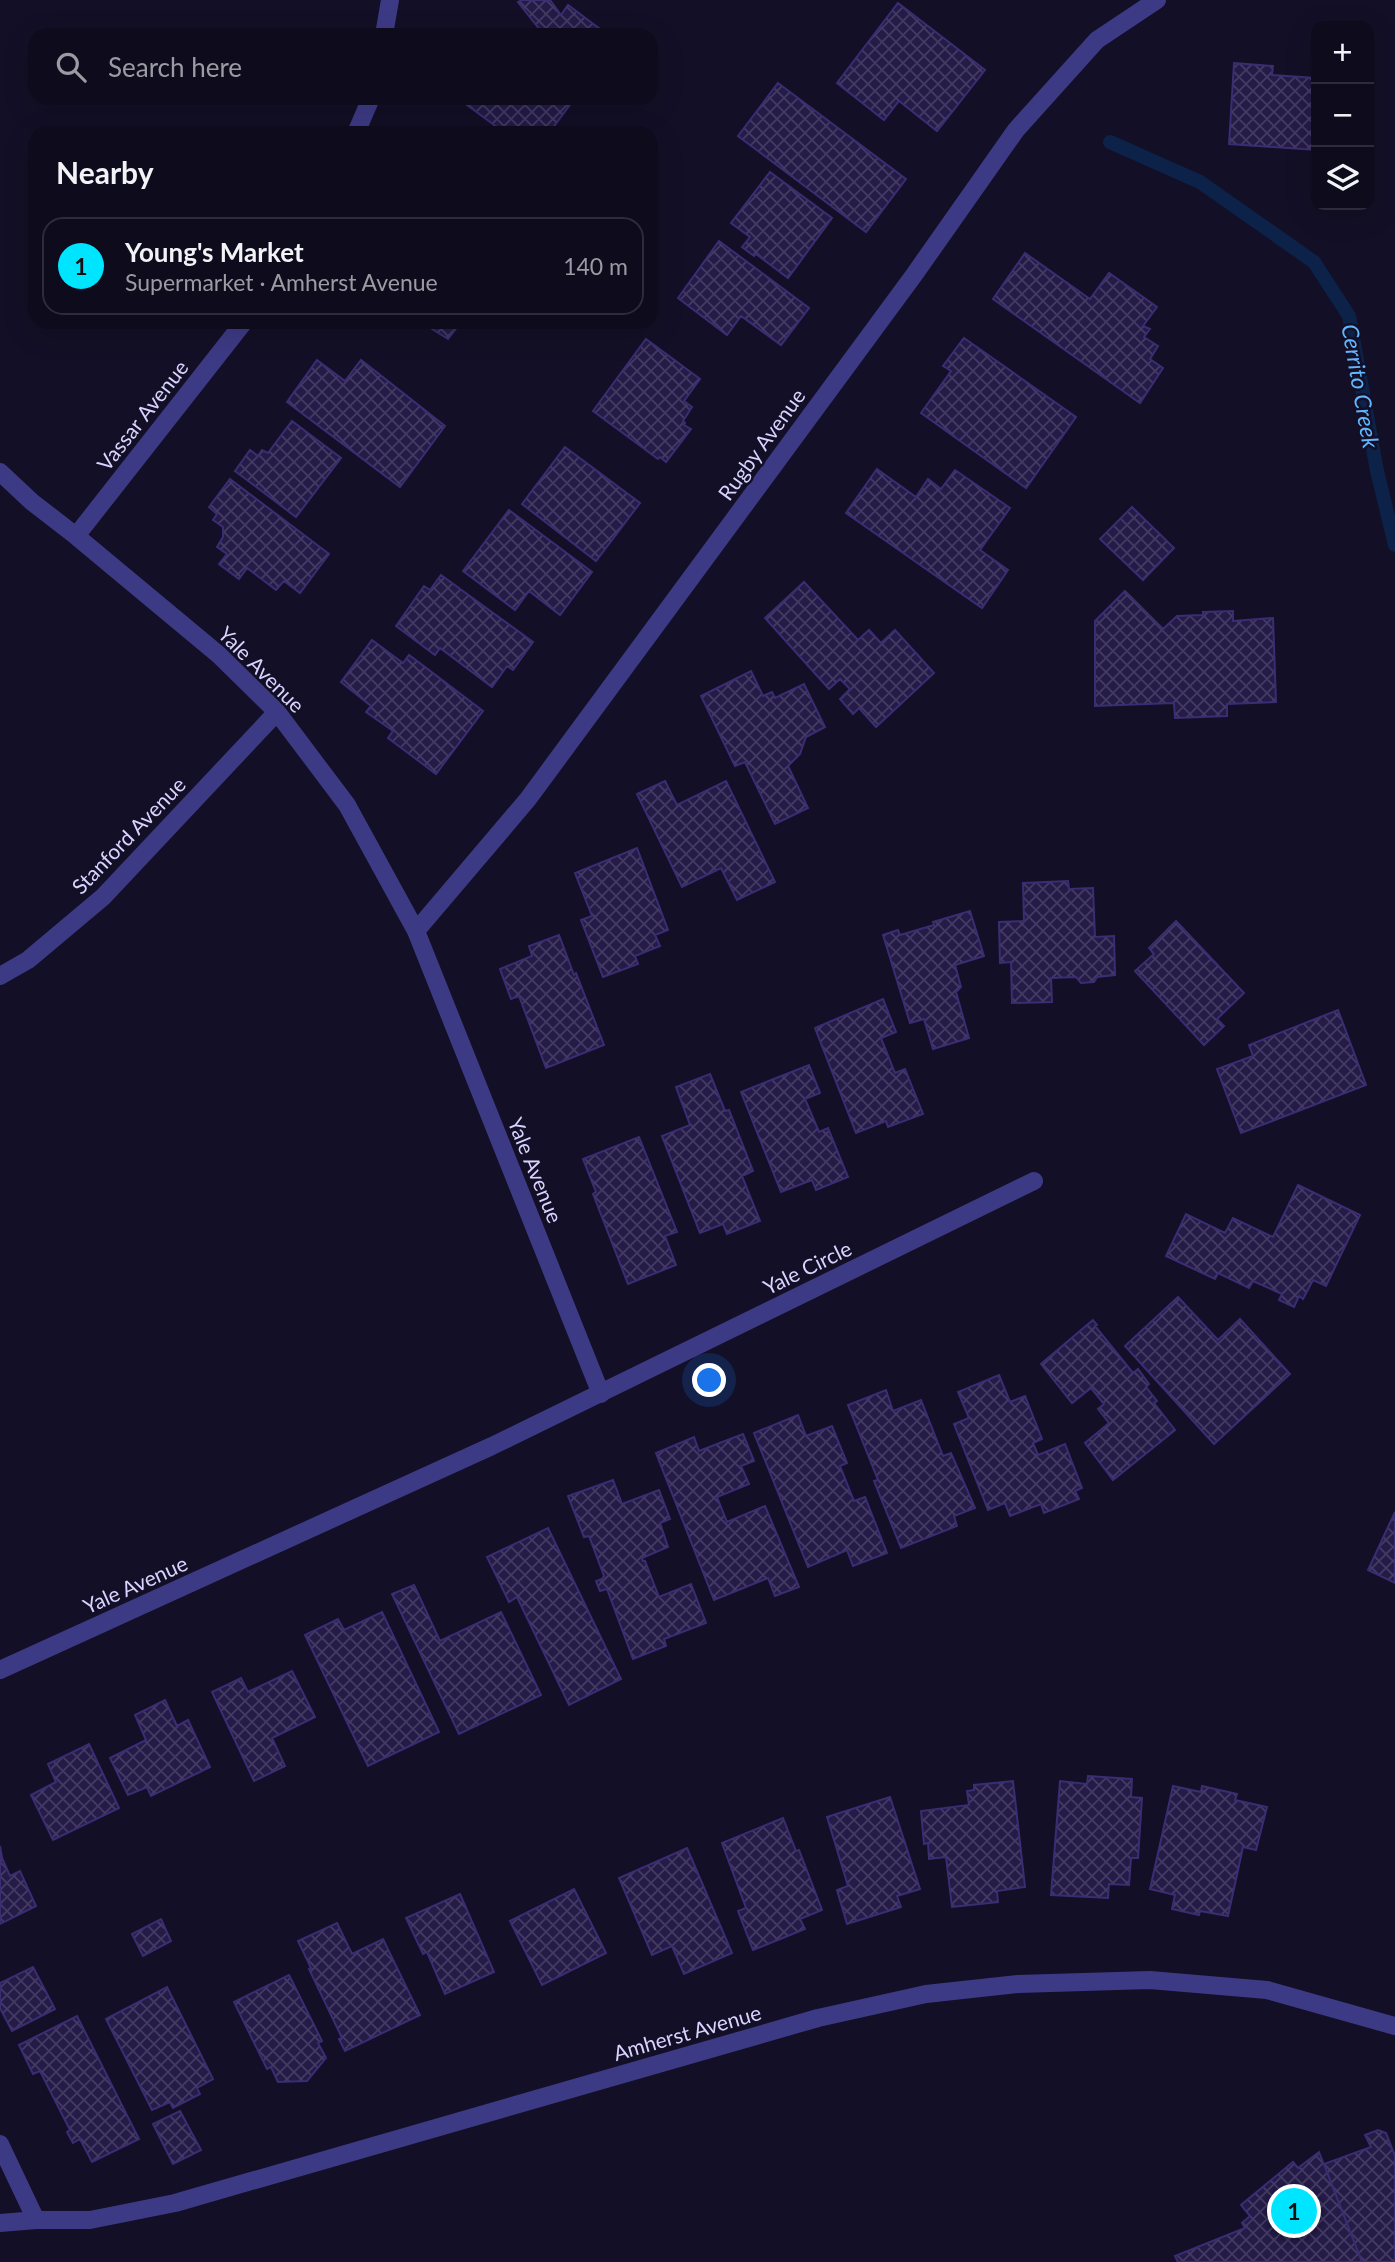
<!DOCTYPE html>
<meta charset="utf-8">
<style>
:root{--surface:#0e0b1c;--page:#1c1929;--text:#f1f3f6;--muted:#9b9ba3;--line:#2e2b3b;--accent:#00e5ff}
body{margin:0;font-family:Lato,sans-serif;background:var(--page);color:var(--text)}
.controls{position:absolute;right:21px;top:21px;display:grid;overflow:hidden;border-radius:14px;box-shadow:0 7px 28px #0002}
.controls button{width:63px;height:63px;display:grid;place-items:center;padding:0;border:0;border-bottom:2px solid var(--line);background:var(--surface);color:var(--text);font:35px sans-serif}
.you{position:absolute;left:710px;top:1381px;width:24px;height:24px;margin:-18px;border:5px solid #fff;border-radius:50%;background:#1a73e8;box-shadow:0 0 0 10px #1a73e833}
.badge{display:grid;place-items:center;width:46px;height:46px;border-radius:50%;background:var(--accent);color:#111;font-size:23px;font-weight:700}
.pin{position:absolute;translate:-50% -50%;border:4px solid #fff;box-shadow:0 2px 7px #0006}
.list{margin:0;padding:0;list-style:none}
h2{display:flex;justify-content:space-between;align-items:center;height:91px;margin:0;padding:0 28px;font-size:30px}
h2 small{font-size:23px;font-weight:400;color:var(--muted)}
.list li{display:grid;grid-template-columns:46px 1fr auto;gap:21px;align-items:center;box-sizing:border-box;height:98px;margin:0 14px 14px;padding:0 14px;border:2px solid var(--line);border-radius:21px}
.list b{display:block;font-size:26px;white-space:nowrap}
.list p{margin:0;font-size:23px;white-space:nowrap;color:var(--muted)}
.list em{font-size:23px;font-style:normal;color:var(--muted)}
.icon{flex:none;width:38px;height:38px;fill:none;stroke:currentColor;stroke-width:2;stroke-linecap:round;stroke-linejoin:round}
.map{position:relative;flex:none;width:1395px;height:2262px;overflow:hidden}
.search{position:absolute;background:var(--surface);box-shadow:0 7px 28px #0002;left:28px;top:28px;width:630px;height:77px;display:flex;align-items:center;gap:18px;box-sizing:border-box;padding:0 24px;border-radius:21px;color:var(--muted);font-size:26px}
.panel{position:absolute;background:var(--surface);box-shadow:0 7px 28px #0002;left:28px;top:126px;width:630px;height:203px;border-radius:21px}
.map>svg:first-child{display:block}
</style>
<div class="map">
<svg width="1395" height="2262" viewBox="0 0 1395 2262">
<defs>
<pattern id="building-cross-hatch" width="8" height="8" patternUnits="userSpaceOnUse" patternTransform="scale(1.75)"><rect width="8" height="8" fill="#241b47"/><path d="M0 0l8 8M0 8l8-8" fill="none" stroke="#433b63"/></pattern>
</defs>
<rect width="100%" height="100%" fill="#130f26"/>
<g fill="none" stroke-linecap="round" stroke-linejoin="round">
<path stroke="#0c2248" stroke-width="14" d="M 1110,142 L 1200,182 L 1314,262 L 1349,316 L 1377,471 L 1395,545"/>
</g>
<path fill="url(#building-cross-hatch)" stroke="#3b2d73" stroke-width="2" d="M 522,0 L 550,0 L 561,15 L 568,5 L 600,29 L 596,35 L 537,35 L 540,30 L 518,2 Z
M 898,3 L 985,70 L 937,131 L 899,101 L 884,120 L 837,83 Z
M 1234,63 L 1273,66 L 1272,75 L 1316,78 L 1316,150 L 1229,144 Z
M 778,83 L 906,179 L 866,232 L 738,136 Z
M 466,98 L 575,98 L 552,129 L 558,133 L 505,133 L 463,102 Z
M 770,172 L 832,218 L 788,278 L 756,254 L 754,256 L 742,247 L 750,237 L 731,223 Z
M 719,241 L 809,308 L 781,345 L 741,316 L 727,335 L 678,298 Z
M 1025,253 L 1090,299 L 1109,273 L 1157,307 L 1143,326 L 1150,329 L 1144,337 L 1158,346 L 1150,359 L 1163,368 L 1140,403 L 993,299 Z
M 421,322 L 461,322 L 448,339 Z
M 964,338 L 1076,417 L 1026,488 L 921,413 L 951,371 L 943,366 Z
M 646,339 L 700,379 L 684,401 L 692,407 L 683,421 L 685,423 L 684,425 L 691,429 L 666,462 L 660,457 L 658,459 L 593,411 Z
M 317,360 L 345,381 L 361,360 L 445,426 L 400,487 L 287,402 Z
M 292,421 L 341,458 L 296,517 L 235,471 L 250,450 L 258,456 L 262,450 L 268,453 Z
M 565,447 L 640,503 L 596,561 L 522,504 Z
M 877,469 L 916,497 L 928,479 L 941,489 L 955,470 L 1010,508 L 980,550 L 1008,570 L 982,608 L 846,513 Z
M 230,479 L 329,554 L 300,593 L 284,581 L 276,590 L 247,568 L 239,579 L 219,564 L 227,554 L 217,547 L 223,537 L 223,527 L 213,520 L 217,514 L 209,507 Z
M 1132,507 L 1174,548 L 1143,580 L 1100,539 Z
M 509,510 L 592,572 L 560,615 L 529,591 L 515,610 L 463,571 Z
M 441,575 L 533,642 L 513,670 L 507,666 L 492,687 L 440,648 L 435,655 L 396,626 L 424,586 L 430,590 Z
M 804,582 L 858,640 L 869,630 L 881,643 L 895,630 L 934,673 L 876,727 L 859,708 L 853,714 L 840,699 L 850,689 L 840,679 L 829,689 L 765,618 Z
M 1125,591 L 1163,629 L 1177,616 L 1203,615 L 1203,612 L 1233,611 L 1233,621 L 1273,618 L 1276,702 L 1227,704 L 1227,716 L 1175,718 L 1174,703 L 1095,706 L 1095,621 Z
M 372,640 L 403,663 L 409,655 L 483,711 L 436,774 L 388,738 L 393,731 L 366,712 L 371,706 L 341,682 Z
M 751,671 L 763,696 L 772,692 L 775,698 L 804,684 L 825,727 L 806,737 L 800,754 L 788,766 L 808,808 L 775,824 L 745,762 L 735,766 L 701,696 Z
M 665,781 L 677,805 L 726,781 L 775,882 L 737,900 L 721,868 L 682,887 L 637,794 Z
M 637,848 L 668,930 L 655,935 L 660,946 L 635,956 L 638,964 L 603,977 L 581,920 L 592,916 L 575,873 Z
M 1068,881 L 1069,889 L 1093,888 L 1095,937 L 1114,936 L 1115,975 L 1097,977 L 1094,982 L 1081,983 L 1076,977 L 1051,978 L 1052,1002 L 1012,1003 L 1011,962 L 1000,963 L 999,922 L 1024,921 L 1023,883 Z
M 970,911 L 984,956 L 955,965 L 961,987 L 956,992 L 969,1038 L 933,1049 L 924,1019 L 910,1023 L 883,935 L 898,930 L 900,935 L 934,925 L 933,922 Z
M 1176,921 L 1244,993 L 1217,1019 L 1224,1026 L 1204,1045 L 1135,971 L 1154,954 L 1149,948 Z
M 559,935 L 574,975 L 576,973 L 604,1045 L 546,1068 L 519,996 L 511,999 L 500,969 L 532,956 L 529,946 Z
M 883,999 L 896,1032 L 881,1038 L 895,1073 L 905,1069 L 923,1114 L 888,1127 L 886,1121 L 856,1133 L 815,1028 Z
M 1338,1010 L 1366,1085 L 1241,1133 L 1217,1069 L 1253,1056 L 1249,1045 Z
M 809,1065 L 820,1093 L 805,1099 L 819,1132 L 828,1128 L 848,1177 L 816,1190 L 812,1180 L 781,1192 L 741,1092 Z
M 710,1074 L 725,1111 L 729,1110 L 753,1171 L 742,1176 L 760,1221 L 727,1234 L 723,1224 L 700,1233 L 662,1136 L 690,1125 L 676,1087 Z
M 639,1137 L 677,1232 L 665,1236 L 676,1265 L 628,1284 L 593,1194 L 596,1192 L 583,1159 Z
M 1298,1185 L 1360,1215 L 1326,1286 L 1313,1280 L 1303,1299 L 1299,1296 L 1294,1307 L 1279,1300 L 1282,1294 L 1253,1281 L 1249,1288 L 1218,1273 L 1215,1279 L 1166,1256 L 1186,1214 L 1225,1233 L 1233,1218 L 1273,1237 Z
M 1178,1297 L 1218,1340 L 1240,1319 L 1290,1374 L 1214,1444 L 1125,1346 Z
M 1093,1320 L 1097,1325 L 1095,1326 L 1133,1373 L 1138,1369 L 1149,1384 L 1146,1387 L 1157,1401 L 1154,1403 L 1175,1430 L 1113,1480 L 1085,1443 L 1109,1423 L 1098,1409 L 1104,1404 L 1091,1388 L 1072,1403 L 1041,1364 Z
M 999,1375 L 1010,1402 L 1025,1396 L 1042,1439 L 1033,1443 L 1038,1455 L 1065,1444 L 1082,1488 L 1075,1491 L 1079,1499 L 1044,1513 L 1041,1504 L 1010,1516 L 1005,1503 L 988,1510 L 954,1424 L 969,1418 L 958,1392 Z
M 886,1390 L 893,1411 L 921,1400 L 943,1456 L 951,1453 L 975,1508 L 954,1516 L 957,1526 L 901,1548 L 874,1481 L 878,1480 L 848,1405 Z
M 798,1415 L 806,1436 L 832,1426 L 847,1463 L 840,1466 L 854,1501 L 865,1497 L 887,1553 L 853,1566 L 847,1550 L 808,1567 L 754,1433 Z
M 743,1434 L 754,1461 L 741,1466 L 749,1484 L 717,1497 L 727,1522 L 765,1506 L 799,1587 L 775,1596 L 768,1578 L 714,1600 L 656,1453 L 694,1437 L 699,1451 Z
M 613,1480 L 622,1504 L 659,1490 L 670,1519 L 660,1523 L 668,1547 L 642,1558 L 643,1561 L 645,1561 L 659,1597 L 691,1584 L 706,1623 L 664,1639 L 666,1646 L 633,1659 L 607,1589 L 600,1591 L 596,1581 L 602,1579 L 604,1576 L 589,1536 L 584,1537 L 568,1496 Z
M 1395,1512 L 1395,1583 L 1368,1570 Z
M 548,1528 L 621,1679 L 569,1705 L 517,1597 L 509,1602 L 487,1557 Z
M 414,1585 L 440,1641 L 501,1612 L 541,1695 L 459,1734 L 392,1594 Z
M 382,1612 L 439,1732 L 368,1766 L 305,1635 L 338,1619 L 344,1630 Z
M 292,1671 L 315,1717 L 272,1738 L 285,1766 L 254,1781 L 212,1692 L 241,1678 L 248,1692 Z
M 165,1700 L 177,1726 L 188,1720 L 210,1767 L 151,1796 L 147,1787 L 128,1795 L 110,1758 L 146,1740 L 135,1715 Z
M 89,1744 L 119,1808 L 53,1840 L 31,1795 L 56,1782 L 48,1764 Z
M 1088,1776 L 1132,1779 L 1131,1797 L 1142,1798 L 1138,1858 L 1131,1858 L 1129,1885 L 1109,1884 L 1108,1898 L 1051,1895 L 1060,1781 L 1087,1784 Z
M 1013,1781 L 1025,1887 L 997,1891 L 998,1902 L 952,1907 L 946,1857 L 929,1859 L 928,1843 L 924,1844 L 921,1811 L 969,1805 L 967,1791 L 974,1790 L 974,1785 Z
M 1173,1786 L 1201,1792 L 1202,1786 L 1237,1794 L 1235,1800 L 1267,1807 L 1256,1850 L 1243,1847 L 1228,1916 L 1200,1911 L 1199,1915 L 1172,1909 L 1175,1895 L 1150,1889 Z
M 890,1797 L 920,1889 L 897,1896 L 901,1907 L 847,1924 L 837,1890 L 848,1886 L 827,1817 Z
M 783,1818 L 796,1851 L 799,1850 L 822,1910 L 800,1919 L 805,1929 L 753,1950 L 738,1911 L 746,1908 L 722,1843 Z
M 0,1846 L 2,1858 L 10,1876 L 20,1871 L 36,1906 L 0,1924 Z
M 687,1848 L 732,1953 L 684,1974 L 672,1946 L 652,1955 L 619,1878 Z
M 574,1889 L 606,1953 L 542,1985 L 510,1921 Z
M 460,1894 L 494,1972 L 445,1994 L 427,1952 L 423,1954 L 406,1918 Z
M 161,1919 L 171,1941 L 143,1956 L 132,1934 Z
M 337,1923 L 352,1954 L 383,1939 L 420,2015 L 345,2051 L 339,2039 L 342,2038 L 309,1969 L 311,1968 L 298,1941 Z
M 33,1967 L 55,2009 L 12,2031 L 0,2008 L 0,1983 Z
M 289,1975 L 322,2041 L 318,2043 L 326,2058 L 307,2081 L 278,2082 L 271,2067 L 267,2069 L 234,2002 Z
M 167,1987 L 213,2079 L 197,2088 L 200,2094 L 173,2108 L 170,2102 L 152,2110 L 106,2019 Z
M 77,2016 L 139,2139 L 92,2162 L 80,2139 L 73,2143 L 67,2132 L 70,2130 L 40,2071 L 33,2074 L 19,2045 Z
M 180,2111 L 201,2150 L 173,2164 L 153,2124 Z
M 1378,2130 L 1386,2133 L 1395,2156 L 1395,2262 L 1362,2262 L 1324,2164 L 1371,2147 L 1365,2135 Z
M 1319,2152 L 1362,2262 L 1178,2262 L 1175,2256 L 1245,2228 L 1242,2223 L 1250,2216 L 1241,2205 L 1293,2162 L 1298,2168 Z"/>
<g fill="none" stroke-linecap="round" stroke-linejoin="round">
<path stroke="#3d3a85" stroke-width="18" d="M 384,35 L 390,0
M 356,133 L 371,98
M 0,472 L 32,502 L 76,536 L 219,655 L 277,712 L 347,805 L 416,931 L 601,1394
M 76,536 L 244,322
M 416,931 L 528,799 L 914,275 L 1016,130 L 1097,40 L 1157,0
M 0,976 L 28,960 L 103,897 L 277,712
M 0,1670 L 492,1446 L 1034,1181
M 0,2144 L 36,2220
M 0,2223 L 36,2220 L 90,2220 L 175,2203 L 818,2018 L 926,1994 L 1018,1984 L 1150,1980 L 1267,1990 L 1395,2026"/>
</g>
<g text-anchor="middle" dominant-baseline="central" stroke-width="5" stroke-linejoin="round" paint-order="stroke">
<g font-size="21" fill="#d9d4ff" stroke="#130f26">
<text transform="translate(142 415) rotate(-52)">Vassar Avenue</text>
<text transform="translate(761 444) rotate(-54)">Rugby Avenue</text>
<text transform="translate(262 669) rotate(45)">Yale Avenue</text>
<text transform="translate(128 835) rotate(-46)">Stanford Avenue</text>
<text transform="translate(536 1170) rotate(68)">Yale Avenue</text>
<text transform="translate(807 1267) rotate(-26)">Yale Circle</text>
<text transform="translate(135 1584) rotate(-24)">Yale Avenue</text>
<text transform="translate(687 2032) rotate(-16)">Amherst Avenue</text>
</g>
<g font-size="23" font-style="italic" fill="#62b6ff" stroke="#130f26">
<text transform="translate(1361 386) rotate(80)">Cerrito Creek</text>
</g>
</g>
</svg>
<div class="controls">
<button>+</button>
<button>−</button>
<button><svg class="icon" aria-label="layers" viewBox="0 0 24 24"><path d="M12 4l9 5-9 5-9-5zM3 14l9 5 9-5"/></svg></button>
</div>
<div class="you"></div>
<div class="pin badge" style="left:1294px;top:2211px">1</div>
<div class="search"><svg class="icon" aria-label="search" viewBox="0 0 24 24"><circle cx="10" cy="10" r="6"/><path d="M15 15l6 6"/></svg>Search here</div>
<section class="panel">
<h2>Nearby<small></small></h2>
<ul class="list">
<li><span class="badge">1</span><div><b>Young's Market</b><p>Supermarket · Amherst Avenue</p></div><em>140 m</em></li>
</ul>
</section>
</div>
